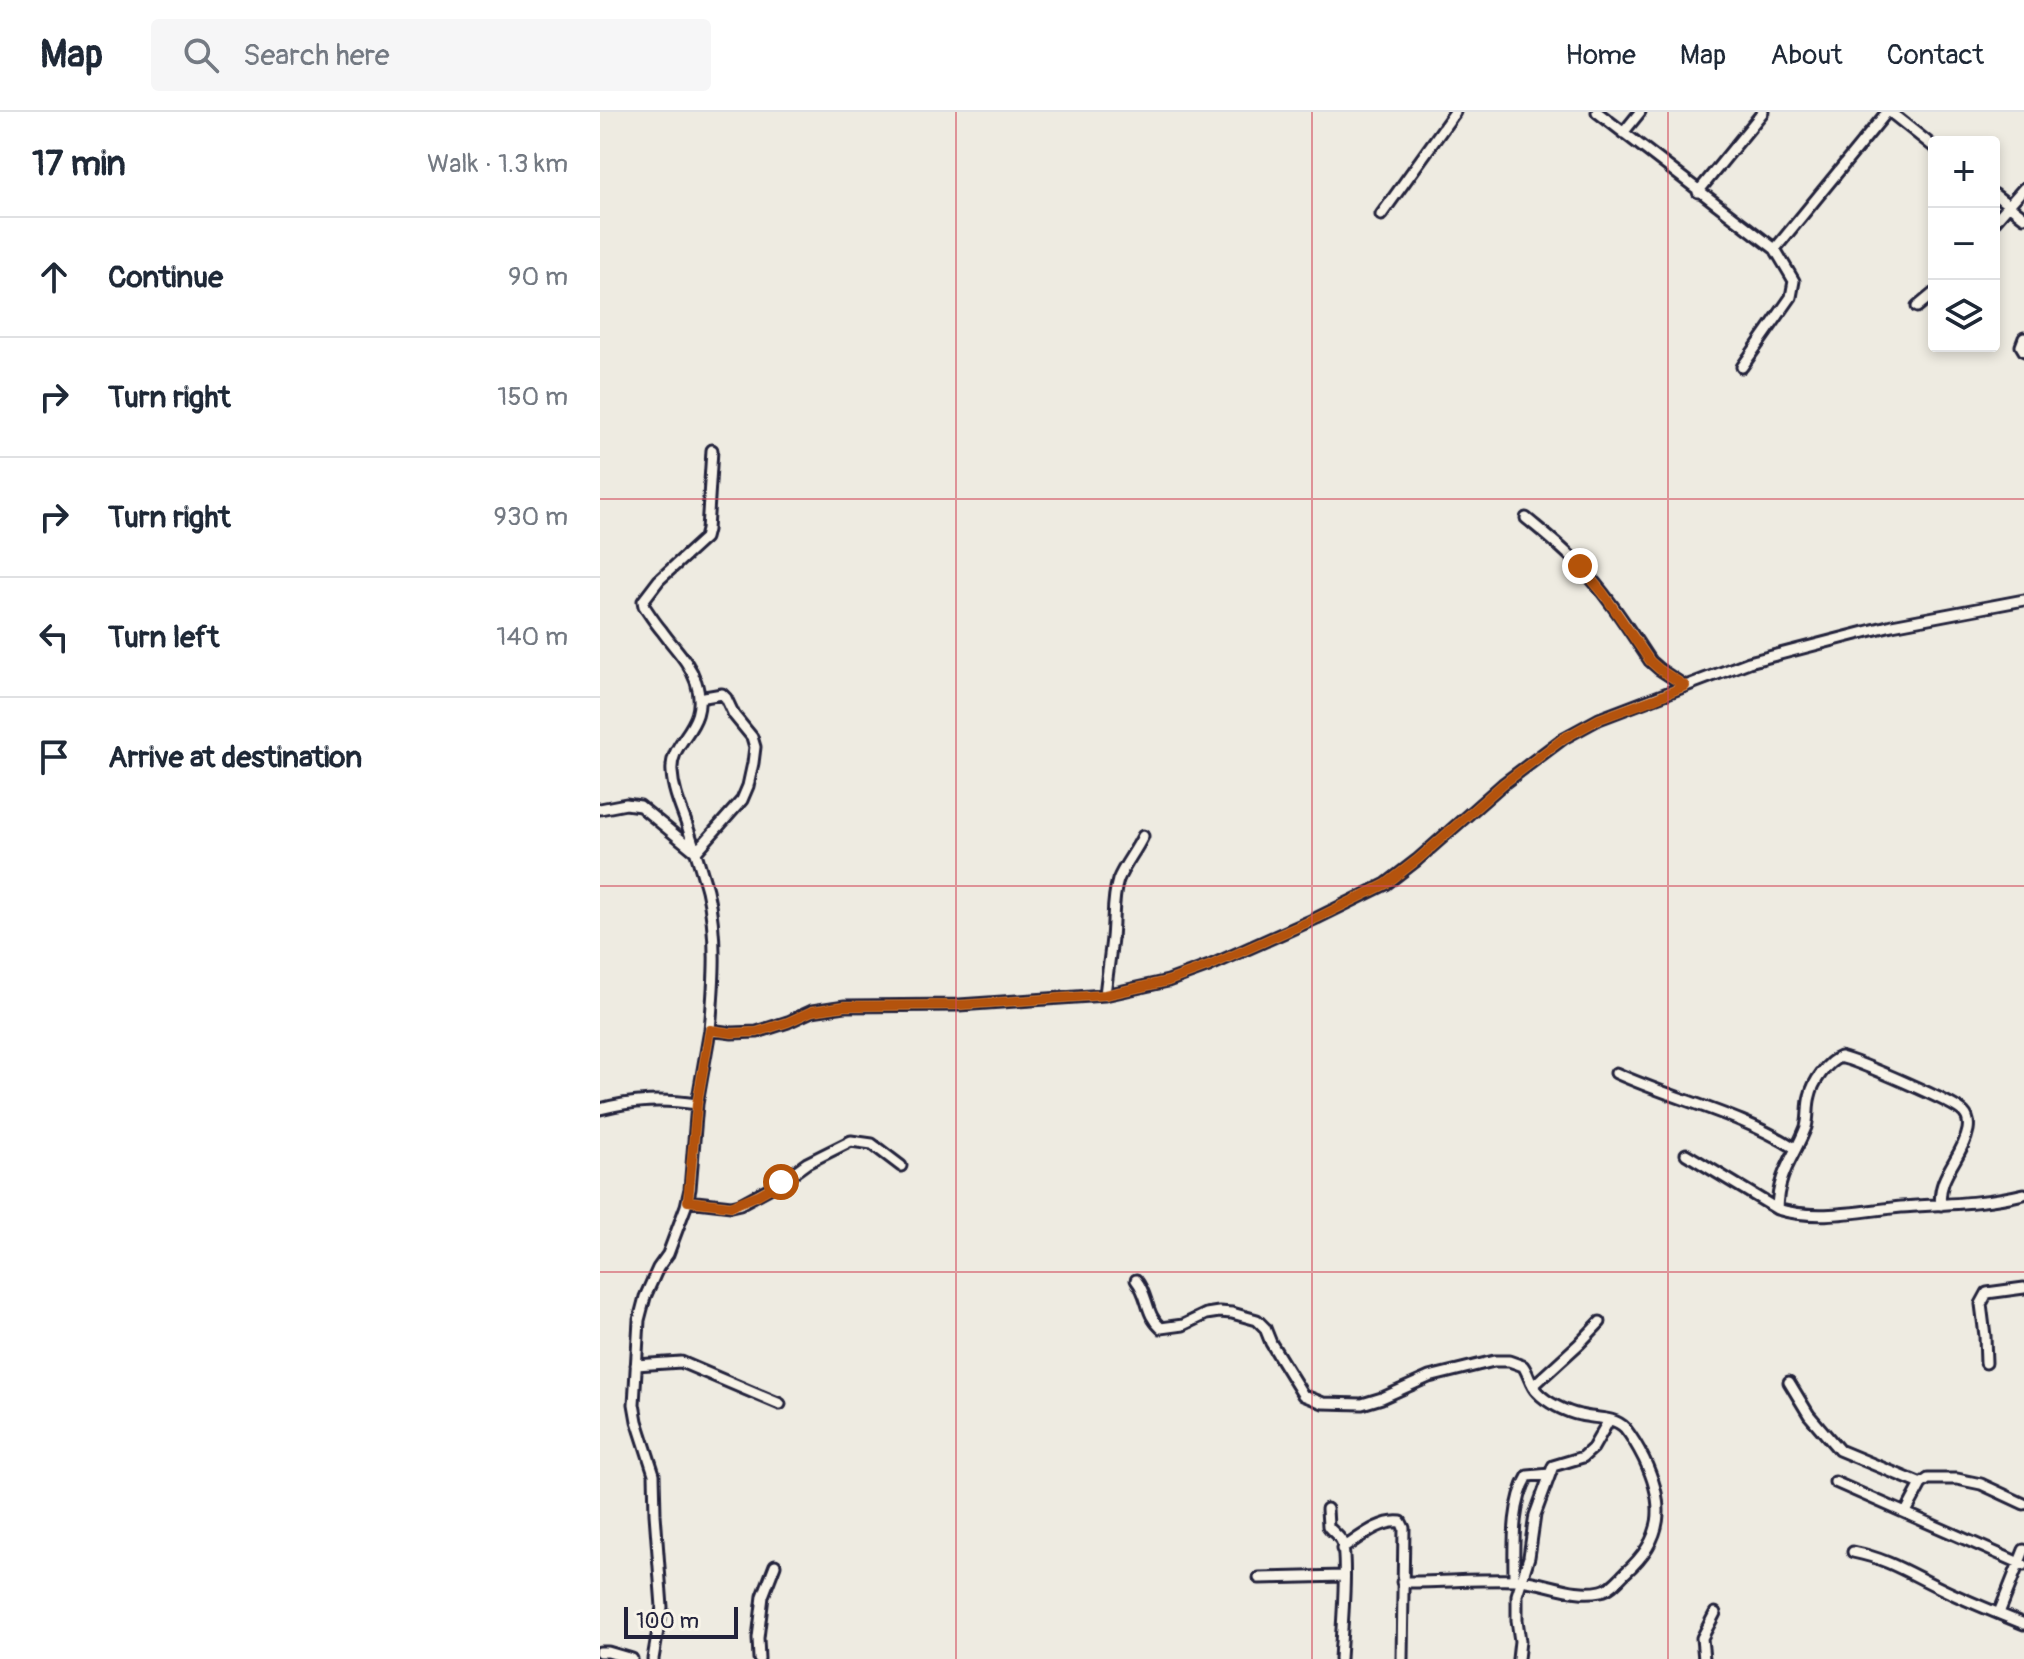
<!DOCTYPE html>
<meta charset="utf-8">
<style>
:root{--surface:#fff;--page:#f6f6f7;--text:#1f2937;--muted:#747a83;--line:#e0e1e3}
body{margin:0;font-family:Pangolin,sans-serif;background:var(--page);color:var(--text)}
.controls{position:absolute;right:24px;top:24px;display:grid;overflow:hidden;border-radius:8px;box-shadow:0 4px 12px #0003}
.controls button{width:72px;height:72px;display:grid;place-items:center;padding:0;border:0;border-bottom:2px solid var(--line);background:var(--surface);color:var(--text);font:40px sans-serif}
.scale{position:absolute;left:24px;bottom:20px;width:114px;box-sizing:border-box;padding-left:8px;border:4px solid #22223b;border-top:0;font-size:22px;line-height:28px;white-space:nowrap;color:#22223b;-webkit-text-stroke:6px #f7f3e8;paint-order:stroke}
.stop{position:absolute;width:24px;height:24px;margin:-18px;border:6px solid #b45309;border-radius:50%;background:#fff}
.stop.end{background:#b45309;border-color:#fff;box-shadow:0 2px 8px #0008}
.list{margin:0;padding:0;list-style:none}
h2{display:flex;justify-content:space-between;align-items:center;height:104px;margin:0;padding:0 32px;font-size:34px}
h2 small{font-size:26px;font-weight:400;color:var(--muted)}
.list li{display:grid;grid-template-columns:52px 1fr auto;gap:24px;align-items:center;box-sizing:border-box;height:120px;padding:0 32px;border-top:2px solid var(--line)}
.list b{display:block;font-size:30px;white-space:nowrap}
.list em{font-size:26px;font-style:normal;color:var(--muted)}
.icon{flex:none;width:44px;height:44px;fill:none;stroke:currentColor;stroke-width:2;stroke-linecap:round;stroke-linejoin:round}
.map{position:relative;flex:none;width:1424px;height:1547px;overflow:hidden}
header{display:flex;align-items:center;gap:48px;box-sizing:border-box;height:112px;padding:0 40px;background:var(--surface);border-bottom:2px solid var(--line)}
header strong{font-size:38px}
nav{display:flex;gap:44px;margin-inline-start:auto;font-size:28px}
.search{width:560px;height:72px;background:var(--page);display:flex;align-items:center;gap:20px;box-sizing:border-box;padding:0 28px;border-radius:8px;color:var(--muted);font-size:30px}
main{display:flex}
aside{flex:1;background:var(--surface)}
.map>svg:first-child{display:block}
</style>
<header>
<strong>Map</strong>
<div class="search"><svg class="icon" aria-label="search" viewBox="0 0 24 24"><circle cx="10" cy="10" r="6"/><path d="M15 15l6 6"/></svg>Search here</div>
<nav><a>Home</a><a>Map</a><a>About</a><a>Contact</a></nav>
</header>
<main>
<aside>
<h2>17 min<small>Walk · 1.3 km</small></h2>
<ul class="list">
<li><svg class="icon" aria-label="ahead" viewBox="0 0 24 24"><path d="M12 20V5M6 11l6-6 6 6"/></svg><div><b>Continue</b></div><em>90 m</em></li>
<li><svg class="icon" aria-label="right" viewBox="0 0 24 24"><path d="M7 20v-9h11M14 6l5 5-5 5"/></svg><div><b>Turn right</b></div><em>150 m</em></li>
<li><svg class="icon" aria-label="right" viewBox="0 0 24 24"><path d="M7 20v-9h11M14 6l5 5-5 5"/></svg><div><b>Turn right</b></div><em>930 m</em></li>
<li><svg class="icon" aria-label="left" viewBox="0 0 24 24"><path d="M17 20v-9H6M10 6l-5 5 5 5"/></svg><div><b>Turn left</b></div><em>140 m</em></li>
<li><svg class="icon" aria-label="arrive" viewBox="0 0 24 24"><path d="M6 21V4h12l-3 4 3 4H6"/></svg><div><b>Arrive at destination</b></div></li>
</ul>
</aside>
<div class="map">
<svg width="1424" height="1547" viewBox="0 0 1424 1547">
<rect width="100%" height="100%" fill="#eeebe1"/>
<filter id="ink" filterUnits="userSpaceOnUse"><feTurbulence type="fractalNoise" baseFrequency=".0125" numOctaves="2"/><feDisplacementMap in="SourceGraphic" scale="16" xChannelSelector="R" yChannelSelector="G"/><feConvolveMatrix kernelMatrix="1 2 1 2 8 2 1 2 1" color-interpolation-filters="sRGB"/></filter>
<g filter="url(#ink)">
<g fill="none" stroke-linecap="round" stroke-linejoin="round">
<g stroke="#22223b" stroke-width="15">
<path id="minor" d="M 997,0 L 1175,137 L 1287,0
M 1290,0 L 1334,35
M 1023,21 L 1040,0
M 1098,80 L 1163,0
M 1394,82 L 1424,105
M 781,103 L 855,0
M 1394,110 L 1424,76
M 1317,195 L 1334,181
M 1424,226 L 1421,234 L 1424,239
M 1142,255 L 1191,185 L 1194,169 L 1175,137
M 112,338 L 107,418 L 105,426 L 59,468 L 43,489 L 44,494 C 50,503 55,511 62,519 C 74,536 89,549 96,570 C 111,617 69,626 72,660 C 73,679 81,696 87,713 C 94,735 101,756 107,778 C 118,825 114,871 110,918 L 132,921 L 157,920 L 188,910 L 212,899 L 245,894 L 359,893 L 505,883 L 568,869 L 609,854 L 717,806 L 786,772 L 817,748 L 903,672 L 964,626 L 999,607 L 1149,550 L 1292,513 L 1424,488
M 926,406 C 944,421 962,435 978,452 C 1006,481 1028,516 1050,549 L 1059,557 L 1085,574
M 0,697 L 26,692 L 40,694 L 96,740
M 96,740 L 142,688 L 148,674 L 153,651 L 155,635 L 152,625 L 134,603 L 126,586 L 122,582 L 99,586
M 505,883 C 507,864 510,845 512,826 C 514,806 512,787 518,768 C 524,753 536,739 543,724
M 1016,961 C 1075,988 1139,1001 1195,1036
M 0,997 C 34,988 62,987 97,992
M 1086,1042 L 1177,1097 C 1216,1109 1261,1099 1301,1095 C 1342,1092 1383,1092 1424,1082
M 88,1089 L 131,1094 L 140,1092 L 181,1070 L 207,1051 L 251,1029 L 272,1032 L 301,1054
M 1177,1097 C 1178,1060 1194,1046 1206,1015 C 1209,1004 1207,994 1210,984 C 1213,970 1227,950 1240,945 C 1257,949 1355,990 1364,1001 C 1369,1006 1369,1012 1368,1018 C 1363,1045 1336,1065 1341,1093
M 536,1168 C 549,1184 545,1202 561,1216 L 583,1213 L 606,1202 L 619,1200 L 632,1201 L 657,1208 L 665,1216 L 671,1231 L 703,1283 L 723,1291 L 762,1292 L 782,1286 L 829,1265 L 894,1249 L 909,1249 L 923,1254 C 929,1262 930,1273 937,1280 C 947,1291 966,1300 980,1303 C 995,1307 1014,1304 1025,1316 C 1032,1325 1039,1337 1044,1347 C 1066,1393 1064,1427 1025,1461 C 1018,1468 1011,1477 1001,1479 C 973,1485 945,1469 917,1468 C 879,1467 840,1470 802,1470
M 1386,1251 L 1385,1224 L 1381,1192 L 1387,1181 L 1424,1176
M 36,1253 L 81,1250 L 180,1292
M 1189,1270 L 1209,1303 L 1239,1338 L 1321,1372
M 933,1274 L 979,1232 L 1000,1210
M 1235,1370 L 1424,1453
M 727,1397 L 728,1414 C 731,1419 738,1423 741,1428 C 749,1444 741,1525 740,1547
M 1306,1400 L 1321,1372 L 1328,1367 L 1357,1367 L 1381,1372 L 1424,1392
M 742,1437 C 759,1426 781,1407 801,1410 L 804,1416 L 802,1547
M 1253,1440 C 1288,1447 1307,1460 1338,1475 C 1366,1489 1395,1500 1424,1512
M 659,1466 L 744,1464
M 914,1468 C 914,1437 911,1392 928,1364 L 950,1362
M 1399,1501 L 1424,1438
M 0,1540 L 8,1540 L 32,1547
M 53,1547 L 62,1495 L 55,1402 L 54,1362 L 37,1309 L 34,1292 L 39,1208 L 45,1185 L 58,1156 L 68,1142 L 86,1094 L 90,1077 L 97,992 L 110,918
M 159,1547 L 158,1526 L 163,1484 L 175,1453
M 918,1547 L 920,1529 L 917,1508 L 917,1483 L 929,1445 L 935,1403 L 953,1354 L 983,1345 L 993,1336 L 1009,1308
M 1104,1547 L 1102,1526 L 1115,1501"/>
</g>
<use href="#minor" stroke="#f7f3e8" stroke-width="9"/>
</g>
</g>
<g fill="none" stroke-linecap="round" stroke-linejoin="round" filter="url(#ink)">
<path stroke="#b45309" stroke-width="10" d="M 181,1070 L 158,1083 L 131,1094 L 88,1089 L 97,992 L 110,918 L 132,921 L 157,920 L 188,910 L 212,899 L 245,894 L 359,893 L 505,883 L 568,869 L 609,854 L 717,806 L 786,772 L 817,748 L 903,672 L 964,626 L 999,607 L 1054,587 L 1085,574 L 1059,557 L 1050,549 L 1003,481 L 980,454"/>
</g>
<path fill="none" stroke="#d1495b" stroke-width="2" stroke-opacity="0.55" d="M 356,0 L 356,1547M 712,0 L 712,1547M 1068,0 L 1068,1547M 0,387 L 1424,387M 0,774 L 1424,774M 0,1160 L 1424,1160"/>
</svg>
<div class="controls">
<button>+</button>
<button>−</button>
<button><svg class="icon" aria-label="layers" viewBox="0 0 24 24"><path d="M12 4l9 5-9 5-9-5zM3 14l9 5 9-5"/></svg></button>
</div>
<div class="scale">100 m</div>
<div class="stop" style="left:181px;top:1070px"></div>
<div class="stop end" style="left:980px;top:454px"></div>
</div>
</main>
